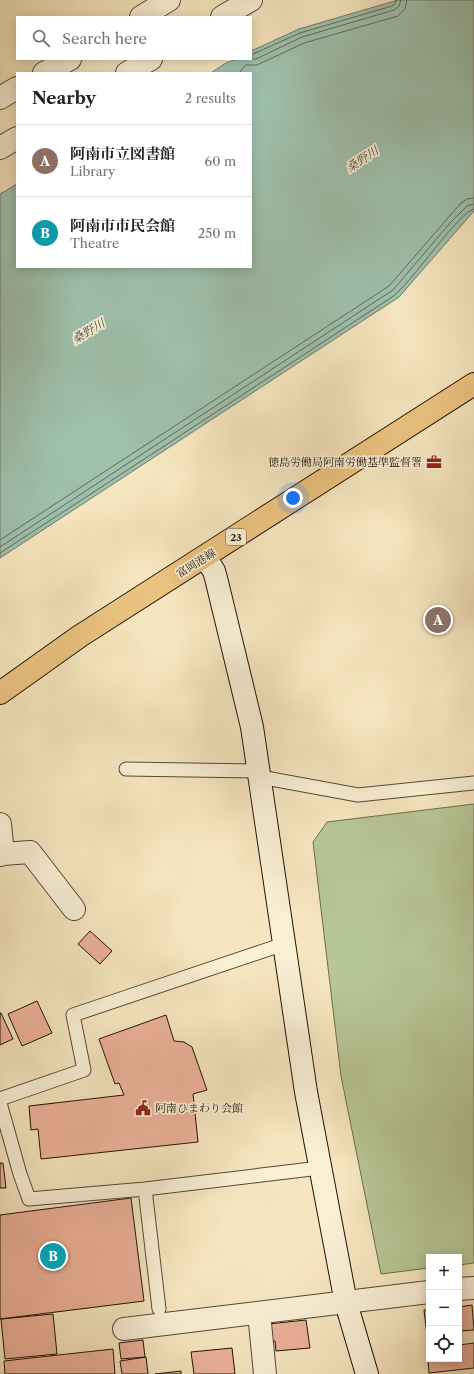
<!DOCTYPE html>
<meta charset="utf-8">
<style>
:root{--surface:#fff;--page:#f2f2f2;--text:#202124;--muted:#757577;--line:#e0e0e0;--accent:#8f2418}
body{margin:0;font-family:"Libre Caslon Text","Noto Serif JP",serif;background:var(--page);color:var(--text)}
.controls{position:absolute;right:12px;bottom:12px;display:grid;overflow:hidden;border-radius:0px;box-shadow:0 2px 10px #0003}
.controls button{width:36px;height:36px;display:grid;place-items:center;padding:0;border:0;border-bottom:1px solid var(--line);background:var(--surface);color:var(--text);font:20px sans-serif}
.you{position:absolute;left:293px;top:498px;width:14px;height:14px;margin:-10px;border:3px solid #fff;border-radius:50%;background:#1a73e8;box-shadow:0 0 0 6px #1a73e833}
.badge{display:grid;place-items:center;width:26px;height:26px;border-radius:50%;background:var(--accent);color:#fff;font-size:13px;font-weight:700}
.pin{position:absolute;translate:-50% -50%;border:2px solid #fff;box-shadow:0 1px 4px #0006}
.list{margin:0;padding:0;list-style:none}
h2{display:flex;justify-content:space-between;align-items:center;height:52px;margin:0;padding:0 16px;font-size:17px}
h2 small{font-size:13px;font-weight:400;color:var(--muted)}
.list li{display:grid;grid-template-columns:26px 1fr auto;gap:12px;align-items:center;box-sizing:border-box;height:72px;padding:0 16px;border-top:1px solid var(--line)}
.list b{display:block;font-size:15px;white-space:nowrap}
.list p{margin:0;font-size:13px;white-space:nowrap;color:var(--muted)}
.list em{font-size:13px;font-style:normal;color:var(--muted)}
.icon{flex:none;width:22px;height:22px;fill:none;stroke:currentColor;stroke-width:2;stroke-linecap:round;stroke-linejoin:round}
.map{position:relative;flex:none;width:474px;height:1374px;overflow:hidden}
.search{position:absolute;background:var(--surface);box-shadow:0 2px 10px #0003;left:16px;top:16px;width:236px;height:44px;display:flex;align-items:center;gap:10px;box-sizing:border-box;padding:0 14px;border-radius:0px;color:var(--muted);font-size:15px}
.panel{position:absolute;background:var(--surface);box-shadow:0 2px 10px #0003;left:16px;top:72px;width:236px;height:196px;border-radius:0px}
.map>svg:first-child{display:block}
</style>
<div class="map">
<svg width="474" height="1374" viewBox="0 0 474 1374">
<rect width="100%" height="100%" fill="#f6e6bf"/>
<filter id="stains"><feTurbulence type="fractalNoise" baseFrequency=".005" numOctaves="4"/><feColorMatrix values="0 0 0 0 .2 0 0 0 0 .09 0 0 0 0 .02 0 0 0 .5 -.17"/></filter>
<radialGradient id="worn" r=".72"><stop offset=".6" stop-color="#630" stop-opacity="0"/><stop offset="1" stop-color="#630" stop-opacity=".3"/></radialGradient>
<path fill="#b7c696" stroke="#6c6c51" d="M 474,804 L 474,1263 L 459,1265 L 459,1257 L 429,1257 L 429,1268 L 381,1274 L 341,1076 L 313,842 L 327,822 Z"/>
<path fill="#9ec0ac" stroke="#6c7b6c" d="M 398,0 L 474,0 L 474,211 L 399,297 L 0,558 L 0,194 L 17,184 L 17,267 L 251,267 L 251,73 L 211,73 C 228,61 230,59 251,59 L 251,51 L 299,29 Z"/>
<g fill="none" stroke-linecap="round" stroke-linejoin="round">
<path stroke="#606a5c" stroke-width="1" d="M 251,55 L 300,33 L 392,6 L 395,4 L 396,0
M 248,59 L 256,59 L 302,37 L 394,10 L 399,6 L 401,0
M 239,73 L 246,65 L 257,65 L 304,43 L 398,16 L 405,9 L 407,0
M 0,540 L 389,286 L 461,203 L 467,199 L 474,198
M 0,547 L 393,290 L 450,223 L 467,206 L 474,204
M 0,553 C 131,468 262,382 392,297 C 410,285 460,210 474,209"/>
</g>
<path fill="#ecb19a" stroke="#21130c" d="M 90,931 L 112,951 L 100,964 L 78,944 Z
M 37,1001 L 52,1033 L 22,1046 L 8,1014 Z
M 0,1013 L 1,1013 L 13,1039 L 0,1045 Z
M 166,1015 L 174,1041 L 184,1042 L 192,1047 L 207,1090 L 193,1094 L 198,1142 L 41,1159 L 38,1129 L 31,1130 L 29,1106 L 124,1095 L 119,1083 L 115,1084 L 99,1039 Z
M 0,1163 L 3,1163 L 6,1188 L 0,1188 Z
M 131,1198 L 144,1301 L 0,1319 L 0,1215 Z
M 472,1305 L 474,1330 L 459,1331 L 459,1307 Z
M 424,1310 L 429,1310 L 429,1334 L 427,1335 Z
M 53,1314 L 57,1354 L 5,1359 L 1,1319 Z
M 306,1320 L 310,1348 L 276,1351 L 275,1341 L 270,1341 L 268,1324 Z
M 143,1340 L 145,1357 L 121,1359 L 119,1343 Z
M 474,1343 L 474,1368 L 429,1373 L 427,1348 L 429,1348 L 429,1359 L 459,1359 L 459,1345 Z
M 232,1348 L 235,1374 L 194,1374 L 191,1352 Z
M 113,1349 L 115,1374 L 5,1374 L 4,1361 Z
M 146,1357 L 148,1374 L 122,1374 L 120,1361 Z
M 181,1371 L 181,1374 L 155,1374 Z"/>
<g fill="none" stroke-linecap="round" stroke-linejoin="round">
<g stroke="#564839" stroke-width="15">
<path id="lane" d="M 126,769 L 259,771
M 260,777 L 358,795 L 474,783
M 0,1099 L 84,1070 L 73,1015 L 284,944
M 0,1103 L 20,1174 L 29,1199 L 145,1189
M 159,1309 L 145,1189 L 320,1168"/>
</g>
<g stroke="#564839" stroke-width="24">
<path id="street" d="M 141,17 L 169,0
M 222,17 L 251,0
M 44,73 L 70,59
M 127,73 L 151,59
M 0,98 L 17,88
M 0,148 L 17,138
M 0,824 L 3,854 L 0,855
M 3,854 L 30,852 L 74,909
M 459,1289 L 474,1288
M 259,1313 L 265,1374
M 124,1329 L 429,1292"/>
</g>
<g stroke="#21130c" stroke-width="24">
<path id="secondary" d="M 205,557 L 214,571 L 216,578 L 252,727 L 306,1092 L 346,1303 L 367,1374"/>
</g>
<g stroke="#21130c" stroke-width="24">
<path id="primary" d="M 0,693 L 80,636 L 474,384"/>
</g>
<use href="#lane" stroke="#f9efd5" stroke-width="13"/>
<use href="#street" stroke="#f9efd5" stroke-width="22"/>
<use href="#secondary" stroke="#f9efd5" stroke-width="22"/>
<use href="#primary" stroke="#ebc380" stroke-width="22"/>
</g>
<defs>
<g id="office-bare" transform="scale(1.2)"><path d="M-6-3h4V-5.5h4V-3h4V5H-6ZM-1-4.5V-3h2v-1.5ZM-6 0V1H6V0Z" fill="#8f2418" stroke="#f9efd5" stroke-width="2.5" paint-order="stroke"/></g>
<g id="civic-bare" transform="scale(1.2)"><path d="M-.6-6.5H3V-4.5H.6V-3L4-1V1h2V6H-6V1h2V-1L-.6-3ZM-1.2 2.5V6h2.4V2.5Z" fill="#8f2418" stroke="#f9efd5" stroke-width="2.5" paint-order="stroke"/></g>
</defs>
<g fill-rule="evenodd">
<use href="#office-bare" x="434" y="462"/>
<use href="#civic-bare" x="143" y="1108"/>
</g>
<g text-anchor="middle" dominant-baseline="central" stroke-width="3.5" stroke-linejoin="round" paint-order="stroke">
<rect fill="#f9efd5" stroke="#625548" stroke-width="1" x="226" y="529" width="20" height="16" rx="3"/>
<g font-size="10" font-weight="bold" fill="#21130c">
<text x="236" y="537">23</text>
</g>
<g font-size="11" fill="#21130c" stroke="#f9efd5" text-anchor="end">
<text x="422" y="462">徳島労働局阿南労働基準監督署</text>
<text x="155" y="1108" text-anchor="start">阿南ひまわり会館</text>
</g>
<g font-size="11" fill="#21130c" stroke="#f9efd5">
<text transform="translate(196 563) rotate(-32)">富岡港線</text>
</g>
<g font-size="12" font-style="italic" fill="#4d5044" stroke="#f9efd5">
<text transform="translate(362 159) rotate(-34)">桑野川</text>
<text transform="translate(88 331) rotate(-31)">桑野川</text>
</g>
</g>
<rect width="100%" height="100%" filter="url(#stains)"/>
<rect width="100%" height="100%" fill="url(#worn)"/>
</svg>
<div class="controls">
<button>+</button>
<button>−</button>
<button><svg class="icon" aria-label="locate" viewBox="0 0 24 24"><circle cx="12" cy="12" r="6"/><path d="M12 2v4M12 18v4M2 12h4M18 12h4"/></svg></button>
</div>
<div class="you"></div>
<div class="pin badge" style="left:438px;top:620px;background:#8d6e63">A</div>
<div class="pin badge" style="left:53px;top:1256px;background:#0f9aa8">B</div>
<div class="search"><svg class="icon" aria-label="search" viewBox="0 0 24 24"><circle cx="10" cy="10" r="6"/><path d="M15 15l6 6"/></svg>Search here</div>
<section class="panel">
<h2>Nearby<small>2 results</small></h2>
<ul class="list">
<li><span class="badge" style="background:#8d6e63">A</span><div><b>阿南市立図書館</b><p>Library</p></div><em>60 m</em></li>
<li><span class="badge" style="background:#0f9aa8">B</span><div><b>阿南市市民会館</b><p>Theatre</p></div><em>250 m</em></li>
</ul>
</section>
</div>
